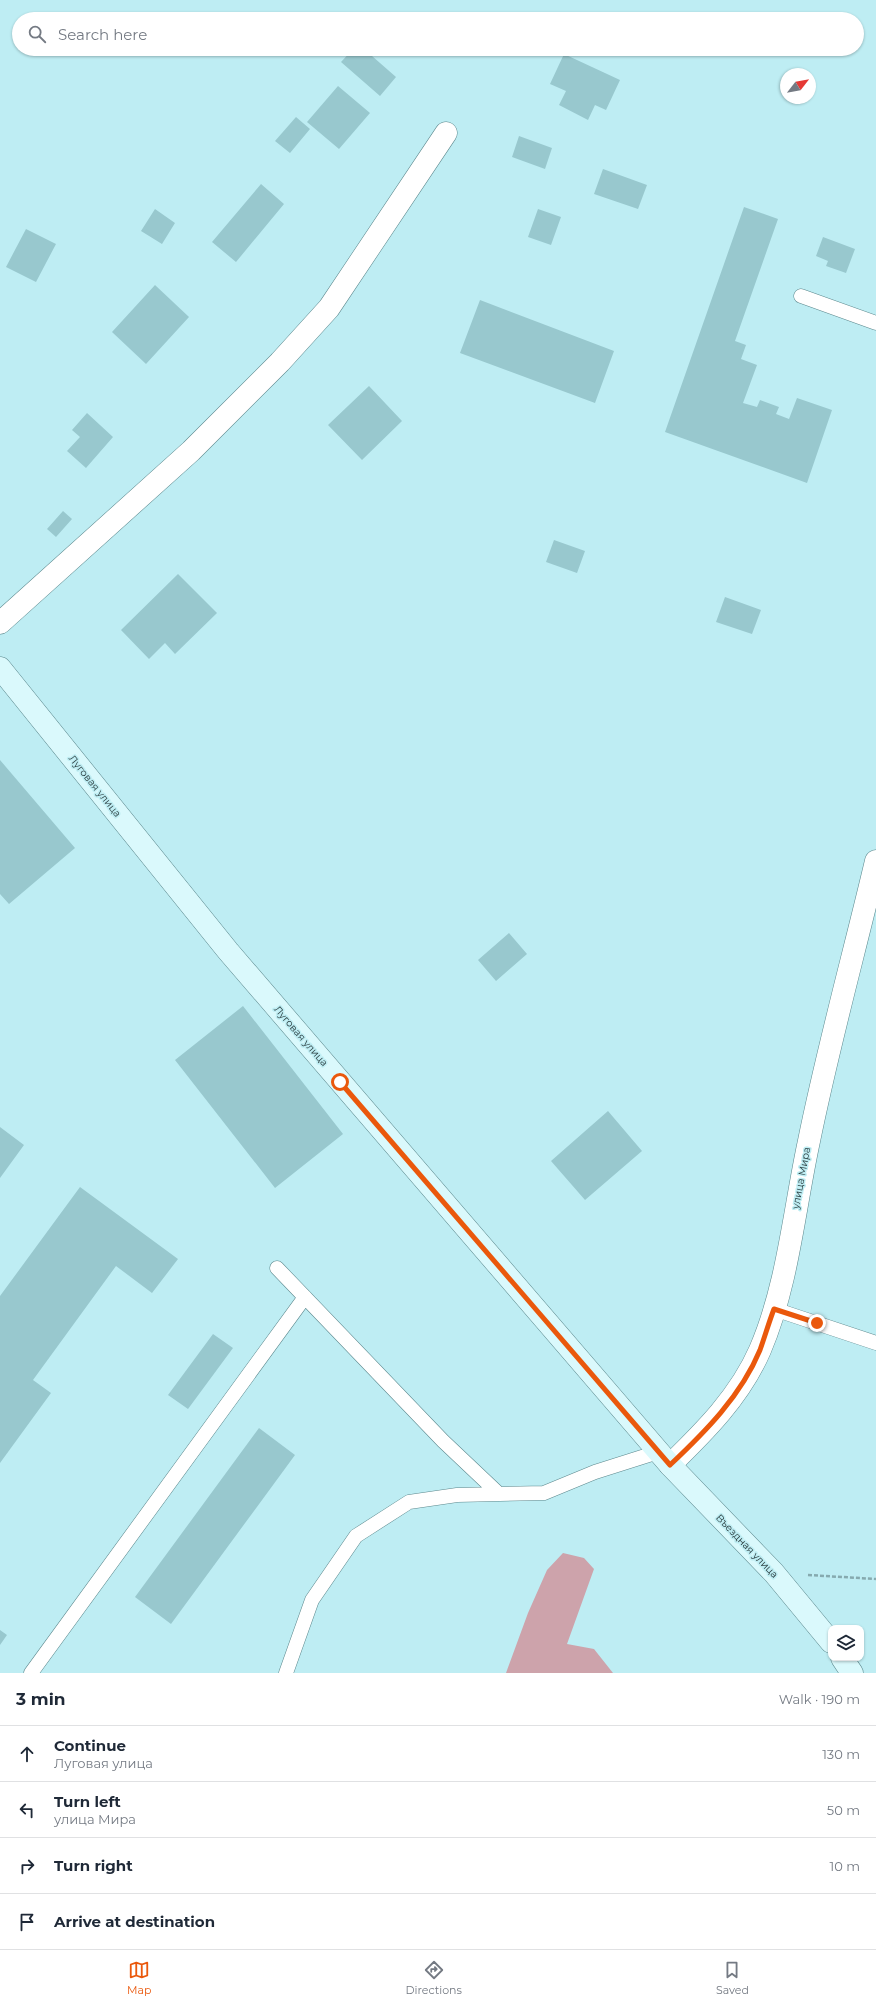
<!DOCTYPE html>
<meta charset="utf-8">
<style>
:root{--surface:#fff;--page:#f2f2f3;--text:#1f2937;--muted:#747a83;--line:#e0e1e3;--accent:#ea580c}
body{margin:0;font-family:Montserrat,sans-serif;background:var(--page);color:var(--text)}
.controls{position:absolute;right:12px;bottom:12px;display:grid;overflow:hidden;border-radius:8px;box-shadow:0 1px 3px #0004}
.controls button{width:36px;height:36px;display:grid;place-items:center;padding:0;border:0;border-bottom:1px solid var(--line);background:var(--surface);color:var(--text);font:20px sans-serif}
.compass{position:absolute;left:780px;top:68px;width:36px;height:36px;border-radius:50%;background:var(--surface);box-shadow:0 1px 3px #0004;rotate:59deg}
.stop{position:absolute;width:12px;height:12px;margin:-9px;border:3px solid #ea580c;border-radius:50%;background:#fff}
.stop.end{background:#ea580c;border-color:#fff;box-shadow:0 1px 4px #0008}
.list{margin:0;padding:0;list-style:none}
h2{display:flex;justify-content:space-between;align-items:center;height:52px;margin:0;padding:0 16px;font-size:17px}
h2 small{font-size:13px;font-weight:400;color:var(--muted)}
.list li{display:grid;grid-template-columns:26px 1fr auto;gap:12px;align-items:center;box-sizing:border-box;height:56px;padding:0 16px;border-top:1px solid var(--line)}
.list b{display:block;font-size:15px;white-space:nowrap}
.list p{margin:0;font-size:13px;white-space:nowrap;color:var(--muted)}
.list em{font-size:13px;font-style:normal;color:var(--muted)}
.icon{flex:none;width:22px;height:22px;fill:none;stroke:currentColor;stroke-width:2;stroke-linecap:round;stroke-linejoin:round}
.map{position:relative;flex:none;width:876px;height:1673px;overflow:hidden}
.search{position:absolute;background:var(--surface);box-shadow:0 1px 3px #0004;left:12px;right:12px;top:12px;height:44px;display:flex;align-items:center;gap:10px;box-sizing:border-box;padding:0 14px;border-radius:22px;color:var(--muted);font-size:15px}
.sheet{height:276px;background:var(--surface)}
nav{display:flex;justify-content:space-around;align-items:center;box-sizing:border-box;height:56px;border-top:1px solid var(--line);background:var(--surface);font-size:11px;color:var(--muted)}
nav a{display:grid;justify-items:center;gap:2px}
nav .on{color:var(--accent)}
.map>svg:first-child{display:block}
</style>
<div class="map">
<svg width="876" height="1673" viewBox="0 0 876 1673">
<rect width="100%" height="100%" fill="#beedf3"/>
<path fill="#cda3ab" d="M 563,1553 L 584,1558 L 594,1569 L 567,1644 L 594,1649 L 613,1673 L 506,1673 L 528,1613 L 547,1570 Z"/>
<path fill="#98c8ce" d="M 353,49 L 364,49 L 396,77 L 380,96 L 341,62 Z
M 564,54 L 620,80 L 606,110 L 595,105 L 588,120 L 559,105 L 566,91 L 550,84 Z
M 338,86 L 370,113 L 339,149 L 307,122 Z
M 296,117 L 310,129 L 290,153 L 275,141 Z
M 519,136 L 552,148 L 545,169 L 512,157 Z
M 603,169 L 647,185 L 638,209 L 594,194 Z
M 261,184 L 284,204 L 236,262 L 212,242 Z
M 744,207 L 778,219 L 735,341 L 746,345 L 741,359 L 757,365 L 743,403 L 757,407 L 760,400 L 779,407 L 776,414 L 789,419 L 797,398 L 832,410 L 807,483 L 665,432 Z
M 155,209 L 175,223 L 162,244 L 141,231 Z
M 538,209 L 561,217 L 551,245 L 528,237 Z
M 26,229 L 56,244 L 36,282 L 6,267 Z
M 823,237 L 855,249 L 846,273 L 826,266 L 828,261 L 816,256 Z
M 155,285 L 189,317 L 146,364 L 112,332 Z
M 480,300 L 614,351 L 595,403 L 460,353 Z
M 369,386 L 402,421 L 362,460 L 328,425 Z
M 87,413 L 113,437 L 86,468 L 67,451 L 80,437 L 72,430 Z
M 63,511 L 72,519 L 56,537 L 47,529 Z
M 554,540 L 585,551 L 577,573 L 546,562 Z
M 178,574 L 217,613 L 175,654 L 165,643 L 149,659 L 121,630 Z
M 725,597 L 761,610 L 752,634 L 716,622 Z
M 0,760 L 75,848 L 9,904 L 0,894 Z
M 509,933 L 527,954 L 496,981 L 478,960 Z
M 243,1006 L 343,1134 L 275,1188 L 175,1060 Z
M 608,1111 L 642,1151 L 585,1200 L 551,1161 Z
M 0,1127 L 24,1145 L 0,1178 Z
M 80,1187 L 178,1259 L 152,1293 L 116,1266 L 33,1380 L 51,1393 L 0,1463 L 0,1296 Z
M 213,1334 L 233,1348 L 188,1409 L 168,1395 Z
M 259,1428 L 295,1455 L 171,1624 L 135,1597 Z
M 0,1630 L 7,1635 L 0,1645 Z"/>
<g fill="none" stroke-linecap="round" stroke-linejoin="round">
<g stroke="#5c888d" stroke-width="15">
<path id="lane" d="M 801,296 L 876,323
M 277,1268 L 443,1441 L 499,1494
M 774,1309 L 876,1343
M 31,1673 L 305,1297
M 286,1673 L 312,1600 L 356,1536 L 409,1502 L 457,1495 L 544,1493 L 595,1472 L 658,1452"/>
</g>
<g stroke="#5c888d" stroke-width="23">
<path id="street" d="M 0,623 L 191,451 L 280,362 L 329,308 L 446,133
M 670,1465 C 705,1431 740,1396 760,1350 C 788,1285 794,1210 809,1141 C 828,1047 854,954 876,861"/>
</g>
<g stroke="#5c888d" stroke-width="23">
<path id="secondary" d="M 0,668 L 228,951 L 670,1465 L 774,1573 L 831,1642
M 842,1658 L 852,1673"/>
</g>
<path stroke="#86aaaf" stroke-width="2.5" stroke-dasharray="4 2" stroke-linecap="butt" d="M 808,1575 L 876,1579"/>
<use href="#lane" stroke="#fff" stroke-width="14"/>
<use href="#street" stroke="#fff" stroke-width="22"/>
<use href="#secondary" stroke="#daf9fc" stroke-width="22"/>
</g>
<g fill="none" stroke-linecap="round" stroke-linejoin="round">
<path stroke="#ea580c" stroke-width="5" d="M 340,1082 L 670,1465 C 705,1432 741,1396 760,1350 C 765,1336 769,1322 774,1309 L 817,1323"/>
</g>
<g text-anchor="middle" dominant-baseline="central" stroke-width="3" stroke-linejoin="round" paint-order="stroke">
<g font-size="10" fill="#283b3d" stroke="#beedf3">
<text transform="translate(95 786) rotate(51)">Луговая улица</text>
<text transform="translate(301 1036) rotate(49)">Луговая улица</text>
<text transform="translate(801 1178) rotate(-79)">улица Мира</text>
<text transform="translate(747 1546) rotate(46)">Въездная улица</text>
</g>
</g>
</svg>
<div class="controls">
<button><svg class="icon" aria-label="layers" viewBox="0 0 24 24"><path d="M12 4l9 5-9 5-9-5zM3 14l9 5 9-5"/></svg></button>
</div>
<svg class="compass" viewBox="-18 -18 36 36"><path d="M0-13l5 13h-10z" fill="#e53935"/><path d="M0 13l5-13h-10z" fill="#747a83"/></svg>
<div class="stop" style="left:340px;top:1082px"></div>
<div class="stop end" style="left:817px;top:1323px"></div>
<div class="search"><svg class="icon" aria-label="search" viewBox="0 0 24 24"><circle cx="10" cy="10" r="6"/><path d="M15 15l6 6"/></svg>Search here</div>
</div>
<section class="sheet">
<h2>3 min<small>Walk · 190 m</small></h2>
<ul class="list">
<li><svg class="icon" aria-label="ahead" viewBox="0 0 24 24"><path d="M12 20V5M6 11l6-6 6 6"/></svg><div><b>Continue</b><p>Луговая улица</p></div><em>130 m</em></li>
<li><svg class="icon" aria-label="left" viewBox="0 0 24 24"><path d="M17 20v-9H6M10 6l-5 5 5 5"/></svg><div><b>Turn left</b><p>улица Мира</p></div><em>50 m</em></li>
<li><svg class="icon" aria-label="right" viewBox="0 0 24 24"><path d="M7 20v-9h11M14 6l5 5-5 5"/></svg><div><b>Turn right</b></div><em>10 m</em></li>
<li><svg class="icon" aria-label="arrive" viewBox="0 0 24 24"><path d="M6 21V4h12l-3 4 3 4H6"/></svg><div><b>Arrive at destination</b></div></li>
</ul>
</section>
<nav>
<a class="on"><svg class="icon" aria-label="map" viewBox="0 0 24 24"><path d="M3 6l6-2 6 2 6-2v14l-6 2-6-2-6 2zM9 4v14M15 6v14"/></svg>Map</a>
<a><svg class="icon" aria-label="directions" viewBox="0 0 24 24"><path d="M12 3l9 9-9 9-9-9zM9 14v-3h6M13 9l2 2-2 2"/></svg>Directions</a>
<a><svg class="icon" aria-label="saved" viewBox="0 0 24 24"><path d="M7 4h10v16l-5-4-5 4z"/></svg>Saved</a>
</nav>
